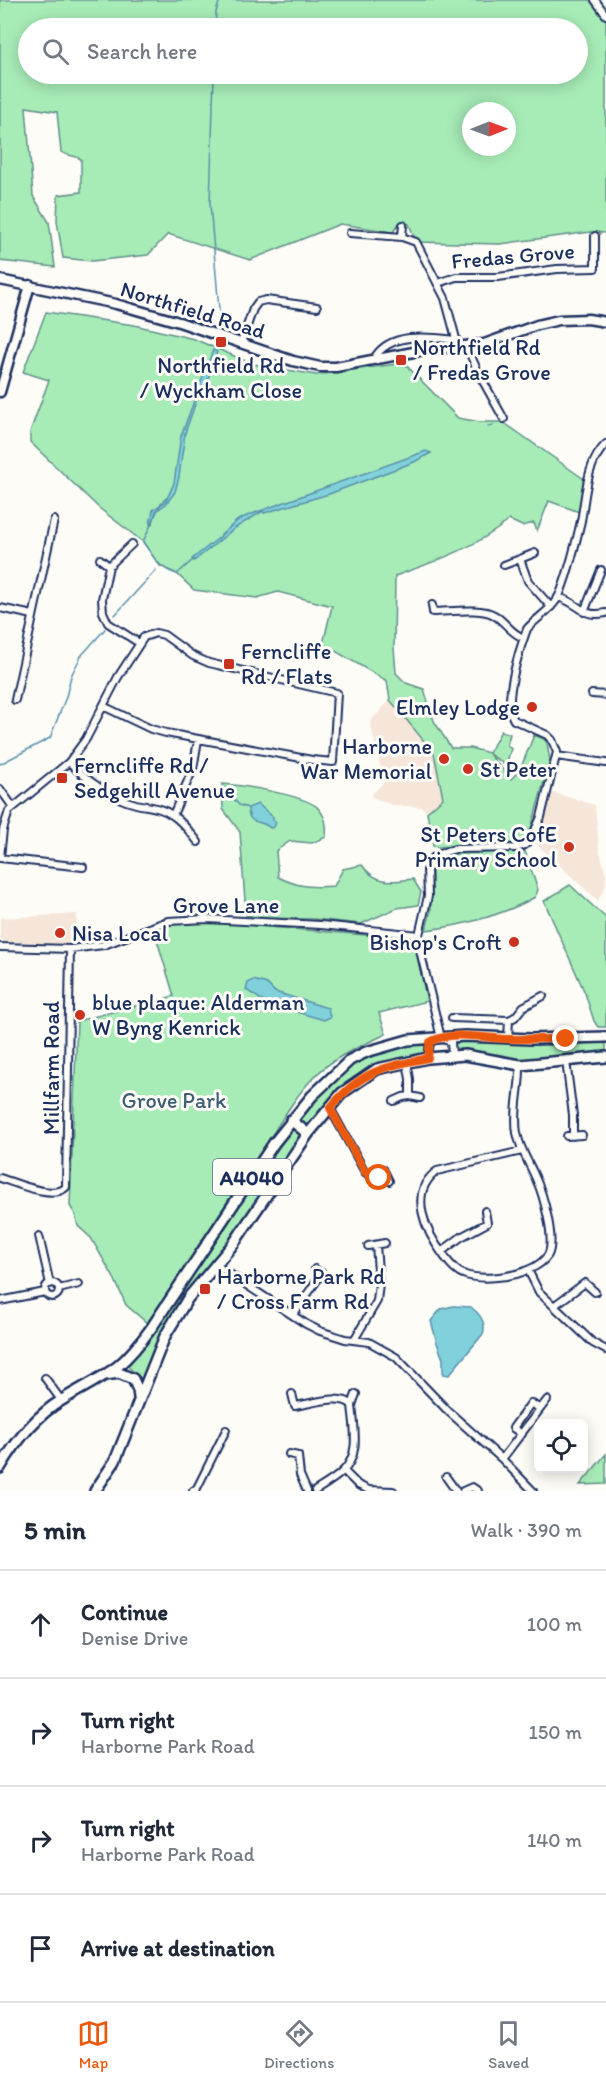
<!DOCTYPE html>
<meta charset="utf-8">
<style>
:root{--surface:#fff;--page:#f2f2f3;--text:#1f2937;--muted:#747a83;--line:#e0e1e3;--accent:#ea580c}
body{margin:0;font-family:Itim,sans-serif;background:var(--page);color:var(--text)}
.controls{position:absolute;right:18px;bottom:18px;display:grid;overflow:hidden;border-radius:9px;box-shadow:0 3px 15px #0003}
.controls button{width:54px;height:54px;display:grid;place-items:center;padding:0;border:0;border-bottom:2px solid var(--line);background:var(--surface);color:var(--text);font:30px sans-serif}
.compass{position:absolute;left:462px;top:102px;width:54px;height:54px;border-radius:50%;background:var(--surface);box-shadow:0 3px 15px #0003;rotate:89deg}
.stop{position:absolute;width:18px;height:18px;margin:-14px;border:4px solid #ea580c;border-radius:50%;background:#fff}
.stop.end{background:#ea580c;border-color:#fff;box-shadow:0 2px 6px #0008}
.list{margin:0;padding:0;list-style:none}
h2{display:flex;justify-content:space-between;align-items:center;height:78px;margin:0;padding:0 24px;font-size:26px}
h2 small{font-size:20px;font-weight:400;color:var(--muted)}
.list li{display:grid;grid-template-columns:39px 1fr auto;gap:18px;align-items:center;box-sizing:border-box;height:108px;padding:0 24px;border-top:2px solid var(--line)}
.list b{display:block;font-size:22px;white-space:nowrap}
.list p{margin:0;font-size:20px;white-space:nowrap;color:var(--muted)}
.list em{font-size:20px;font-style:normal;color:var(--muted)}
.icon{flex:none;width:33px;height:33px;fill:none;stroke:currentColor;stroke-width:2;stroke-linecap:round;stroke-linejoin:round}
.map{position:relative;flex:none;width:606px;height:1491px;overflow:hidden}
.search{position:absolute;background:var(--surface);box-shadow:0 3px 15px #0003;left:18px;right:18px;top:18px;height:66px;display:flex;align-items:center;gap:15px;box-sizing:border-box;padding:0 21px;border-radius:33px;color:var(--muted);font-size:22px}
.sheet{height:510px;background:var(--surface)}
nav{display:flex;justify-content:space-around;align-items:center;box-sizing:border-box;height:84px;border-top:2px solid var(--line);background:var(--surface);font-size:16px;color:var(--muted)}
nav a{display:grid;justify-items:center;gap:3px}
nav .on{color:var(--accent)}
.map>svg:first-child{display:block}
</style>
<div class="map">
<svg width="606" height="1491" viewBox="0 0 606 1491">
<rect width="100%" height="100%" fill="#fdfcf7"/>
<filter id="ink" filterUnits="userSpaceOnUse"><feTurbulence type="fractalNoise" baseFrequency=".0167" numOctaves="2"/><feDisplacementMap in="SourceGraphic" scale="12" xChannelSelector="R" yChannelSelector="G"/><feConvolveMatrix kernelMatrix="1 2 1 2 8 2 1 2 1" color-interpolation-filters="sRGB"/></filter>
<g filter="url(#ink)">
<path fill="#f6e6da" d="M 390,700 L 434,753 L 443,799 L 427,812 L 421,807 L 391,805 L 370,796 L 384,782 L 370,722 Z
M 551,792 L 595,805 L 599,849 L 606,874 L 606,885 L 598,901 L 536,844 Z
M 77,914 L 77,945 L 4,942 L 0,938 L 0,918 Z"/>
<path fill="#a7ecb7" stroke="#618e8a" stroke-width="1.5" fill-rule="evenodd" d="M 0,0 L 592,0 L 606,20 L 606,233 L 591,232 L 500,244 L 416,242 L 409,224 L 400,222 L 393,232 L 340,224 L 250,260 L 168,234 L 148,255 L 92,261 L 63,258 L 57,221 L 58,195 L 81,192 L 81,159 C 74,155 67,156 61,152 L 57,112 L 26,107 L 33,196 L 49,222 L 55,267 L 0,261 ZM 28,28 L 578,28 L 578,74 L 28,74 ZM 471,111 L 507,111 L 507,147 L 471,147 Z
M 46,312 L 134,325 L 194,339 L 253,364 L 316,375 L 404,363 L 458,418 L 480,422 L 503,422 L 584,479 L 579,512 L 549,501 L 537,531 L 534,523 L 522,526 L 509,520 C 476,548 434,562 395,576 L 394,648 L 396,673 L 406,683 L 424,689 L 434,721 L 451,748 L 470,748 L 489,753 L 501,731 L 510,734 L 507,745 L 511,749 L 506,765 L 489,754 L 511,779 L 520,770 L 534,735 L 544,739 L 547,743 L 550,760 L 531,829 L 524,838 L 513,843 L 438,847 L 433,846 L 427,812 L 443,798 L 434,753 L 390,700 L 387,681 L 323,644 L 332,606 L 278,592 L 257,598 L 194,590 L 177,574 L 160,566 L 143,542 L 99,508 L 30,442 L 30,432 L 49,380 L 23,372 Z
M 222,784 C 242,785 303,795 317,807 C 326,816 327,825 326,837 L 312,843 L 290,841 L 276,851 L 278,877 C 298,887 313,888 334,886 L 343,869 L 362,865 C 375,884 392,882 413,879 L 421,892 L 418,905 L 397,908 L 361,924 L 313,919 L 258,918 L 246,915 L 240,832 L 223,809 Z
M 525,851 L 538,890 L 535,897 C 504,915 461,926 426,930 L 431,910 L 432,872 L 438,861 L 454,854 Z
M 570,885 L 606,918 L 606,1027 L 598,1027 L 594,1021 L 585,993 L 544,901 Z
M 220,923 L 366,935 L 404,941 L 413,945 L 416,951 L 427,1001 L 379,1013 L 386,1034 C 361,1046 335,1056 315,1076 C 295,1096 280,1123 264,1147 C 224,1205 187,1265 147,1323 L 126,1305 L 115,1280 L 91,1238 L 78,1226 L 75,1214 L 70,1206 L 77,1021 L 174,996 L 154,930 L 168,924 Z
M 459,1040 L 538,1043 L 606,1041 L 606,1054 L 523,1062 L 458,1053 L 454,1048 L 455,1043 Z
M 427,1042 L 425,1056 L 357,1079 L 301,1139 L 220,1253 L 143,1380 L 125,1364 L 211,1249 L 298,1119 L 321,1091 L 352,1065 L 392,1048 Z
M 606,1454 L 606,1484 L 580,1485 Z"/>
<path fill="#80d1dc" stroke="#5890aa" stroke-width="1.5" d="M 213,350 L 217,352 L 206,385 L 198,396 L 185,433 L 179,477 L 175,492 L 166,504 L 156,511 L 153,523 L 150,524 L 153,510 L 166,501 L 174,483 L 181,436 Z
M 426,451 L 431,453 L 414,462 L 329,494 L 264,513 L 263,511 L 235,528 L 194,561 L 192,559 L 221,536 L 221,535 L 238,520 L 249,515 Z
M 258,804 L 273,817 L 273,820 L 276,822 L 274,827 L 270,828 C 262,819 248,827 248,808 Z
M 253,980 L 267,984 L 275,992 L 328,1008 L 330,1017 L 324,1020 L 290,1010 L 274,1008 L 246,990 L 248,983 Z
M 453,1306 L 471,1307 C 480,1314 487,1323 483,1334 L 449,1375 L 443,1374 L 443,1359 L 437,1343 L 431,1321 L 441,1309 Z"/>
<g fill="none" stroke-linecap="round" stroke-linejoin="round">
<path stroke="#5890aa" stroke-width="1.5" d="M 215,28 L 216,12 L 220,0
M 214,74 L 210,204 L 220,321
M 488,426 L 494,425
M 166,498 L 161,503 L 143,542 C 153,556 159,569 177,574 L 194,559
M 115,615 L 156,570
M 0,764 L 50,738 L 66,697 L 71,676 L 81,656 L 105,629
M 222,787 L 230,789 L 232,793
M 234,799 L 239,805 L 248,808"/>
<g stroke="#1b2f5e" stroke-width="10">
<path id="street" d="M 595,0 L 606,15
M 350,233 L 402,237 L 416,242 L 445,298 L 458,346
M 402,237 L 403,225
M 438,283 L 456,277 L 498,277 L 557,269 L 595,268 L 595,236
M 241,343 L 253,309 L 258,302 L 266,300 L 317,307
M 466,345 L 479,374 L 504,419
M 374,359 C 389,331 430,337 456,340
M 132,544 L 109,566 L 102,599 L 103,612 L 108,623 L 139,643
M 535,553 L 520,559 L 528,581 L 551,607
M 100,559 L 109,566
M 504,565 L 520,559
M 558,597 C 582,604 581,618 606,613
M 432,605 L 433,612 C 449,612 482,607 494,615 C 505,621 511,634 524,638
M 0,608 L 33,615
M 584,612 L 601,570
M 592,694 L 606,695
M 15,700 L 54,520
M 556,756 L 606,763
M 69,762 C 89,782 109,797 136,804 C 149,807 161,807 172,815 C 182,821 190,832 198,842
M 0,789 L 13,807
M 173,815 L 193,769 L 198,740
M 0,857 L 3,830 L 9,811 L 69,762 L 86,739 L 118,677 L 144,637 L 156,633 L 164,635 L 193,656 L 209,663 L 337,693 L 333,762 L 312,760 L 166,733 L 151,729 L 103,706
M 0,858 L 83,867
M 0,947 L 70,949 L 104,945 L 168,921 L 206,919 L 321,925 L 419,935
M 452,1018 L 509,1020
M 441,1038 L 420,950 L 419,935 L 428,896 L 427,870 L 433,858 L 444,852 L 455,849 L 517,848 L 525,845 L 532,837 L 541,817 L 557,752 L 552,740 L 547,735 L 514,720 C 502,703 520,648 527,629 C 537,617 552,610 559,596 C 569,573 575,546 581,521 C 586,495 586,463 606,444
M 508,1038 L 509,1020 L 515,1017 L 523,1007 L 543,996
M 428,1058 L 430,1042 L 441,1038 L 451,1042 L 452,1056
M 566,1061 L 573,1115 L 573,1136
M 520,1065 C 521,1087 513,1110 517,1133 C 520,1150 530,1164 536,1179 C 543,1194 556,1240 548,1255 C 544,1261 537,1266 530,1269 C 514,1277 480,1281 463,1274 C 455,1271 449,1263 444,1256 C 426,1232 407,1193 437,1171 L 522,1151
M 410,1096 L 420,1098
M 394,1101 L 403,1097 L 410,1096 L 410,1079 L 407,1062
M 330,1108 L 365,1172 L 374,1179 L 386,1175
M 567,1136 L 582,1135
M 383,1169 L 389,1181
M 0,1178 C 16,1183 54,1200 66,1187 L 70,949
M 39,1236 L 50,1284
M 368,1246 L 385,1243
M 441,1252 L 461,1237 L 487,1223 L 485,1211
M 216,1265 L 306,1324 L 320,1331 L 345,1339 L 369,1342 L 396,1357 L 448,1411 L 502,1459 L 533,1491
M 315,1269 L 328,1278
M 528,1270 L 539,1292 L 593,1343 L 606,1350
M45 1290a7 7 0 1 1 14 0a7 7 0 1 1-14 0Z
M 59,1289 L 79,1284
M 0,1301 L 45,1292
M 555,1305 L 585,1283 L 595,1292
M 293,1315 L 322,1273
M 354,1340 L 377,1301 L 379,1284 L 376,1245
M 45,1378 L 61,1400
M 292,1394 L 295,1406 C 310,1404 341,1393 352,1405 C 354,1428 361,1455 342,1472 C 335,1479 324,1485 315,1491
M 352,1405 L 356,1394
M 522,1434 L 513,1428 L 531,1403 L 540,1409
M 289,1454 L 298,1456 L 300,1475 L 307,1491
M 502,1459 L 547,1400
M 344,1471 L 358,1485 L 369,1490 L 393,1491
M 446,1477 L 456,1491
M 193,1491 L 197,1488 L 226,1430
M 463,1491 L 472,1487 L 478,1491"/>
</g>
<g stroke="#1b2f5e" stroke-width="13">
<path id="secondary" d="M 0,280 L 116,304 L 179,322 L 293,361 L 320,367 L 336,367 L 424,350 L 484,344 L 537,325 L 559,320 L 588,319 L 606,322
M 0,392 L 30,285"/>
</g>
<g stroke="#1b2f5e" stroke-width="14">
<path id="primary" d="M 291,1120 L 308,1134
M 105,1375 L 119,1373 L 133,1379 L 138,1390 L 139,1398
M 0,1468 C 16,1441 35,1416 62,1400 C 81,1388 101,1379 118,1366 C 131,1355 142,1341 152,1327 L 274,1143 L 312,1096 L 350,1060 L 366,1052 L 408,1040 L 465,1036 L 531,1039 L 606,1037
M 95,1491 L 115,1461 L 165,1336 L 188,1298 L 234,1243 L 308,1134 L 342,1093 L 377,1069 L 428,1058 L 465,1055 L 520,1065 L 606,1057"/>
</g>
<use href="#street" stroke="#fdfcf7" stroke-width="6"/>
<use href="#secondary" stroke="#fdfcf7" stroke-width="8"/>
<use href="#primary" stroke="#fdfcf7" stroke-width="9"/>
</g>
</g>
<g fill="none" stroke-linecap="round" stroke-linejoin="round" filter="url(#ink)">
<path stroke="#ea580c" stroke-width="8" d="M 379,1178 L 374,1179 L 365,1172 L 330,1108 C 361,1071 383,1067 428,1058 L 430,1042 C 452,1030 481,1038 505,1039 C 525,1039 546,1039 566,1039"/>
</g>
<g fill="#c8321e" stroke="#fdfcf7" stroke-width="2">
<rect x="215" y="336" width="12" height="12" rx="3"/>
<rect x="395" y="354" width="12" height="12" rx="3"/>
<rect x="223" y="658" width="12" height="12" rx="3"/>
<circle cx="532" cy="707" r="6"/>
<circle cx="444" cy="759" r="6"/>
<circle cx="468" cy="769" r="6"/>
<rect x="56" y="772" width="12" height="12" rx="3"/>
<circle cx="569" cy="847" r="6"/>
<circle cx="60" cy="933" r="6"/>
<circle cx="514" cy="942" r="6"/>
<circle cx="80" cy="1015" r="6"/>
<rect x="199" y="1283" width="12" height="12" rx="3"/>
</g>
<g text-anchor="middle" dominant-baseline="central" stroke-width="6" stroke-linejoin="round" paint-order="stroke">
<rect fill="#fdfcf7" stroke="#5f6c8c" stroke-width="1.5" x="213" y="1159" width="78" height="36" rx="4.5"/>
<g font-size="21" font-weight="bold" fill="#1b2f5e">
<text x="252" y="1177">A4040</text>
</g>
<g font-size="22" fill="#1b2f5e" stroke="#fdfcf7">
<text transform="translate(513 256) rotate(-5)">Fredas Grove</text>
<text transform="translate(193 310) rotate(17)">Northfield Road</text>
<text x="226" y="905">Grove Lane</text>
<text transform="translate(51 1068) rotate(-90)">Millfarm Road</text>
</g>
<g font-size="22" fill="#1b2f5e" stroke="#fdfcf7" text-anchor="start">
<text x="413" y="347">Northfield Rd<tspan x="413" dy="25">/ Fredas Grove</tspan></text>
<text x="221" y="365" text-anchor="middle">Northfield Rd<tspan x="221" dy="25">/ Wyckham Close</tspan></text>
<text x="241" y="651">Ferncliffe<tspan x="241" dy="25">Rd / Flats</tspan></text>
<text x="520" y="707" text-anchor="end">Elmley Lodge</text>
<text x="432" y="746" text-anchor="end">Harborne<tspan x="432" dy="25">War Memorial</tspan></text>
<text x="74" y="765">Ferncliffe Rd /<tspan x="74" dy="25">Sedgehill Avenue</tspan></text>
<text x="480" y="769">St Peter</text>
<text x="557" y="834" text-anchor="end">St Peters CofE<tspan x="557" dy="25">Primary School</tspan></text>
<text x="72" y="933">Nisa Local</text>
<text x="502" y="942" text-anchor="end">Bishop's Croft</text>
<text x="92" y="1002">blue plaque: Alderman<tspan x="92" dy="25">W Byng Kenrick</tspan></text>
<text x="217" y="1276">Harborne Park Rd<tspan x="217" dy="25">/ Cross Farm Rd</tspan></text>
</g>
<g font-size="22" fill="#3e5e74" stroke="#fdfcf7">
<text x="174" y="1100">Grove Park</text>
</g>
</g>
</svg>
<div class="controls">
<button><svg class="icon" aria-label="locate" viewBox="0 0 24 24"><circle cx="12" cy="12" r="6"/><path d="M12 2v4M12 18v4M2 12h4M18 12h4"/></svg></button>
</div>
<svg class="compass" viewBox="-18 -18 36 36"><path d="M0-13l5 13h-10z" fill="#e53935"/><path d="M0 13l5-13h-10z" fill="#747a83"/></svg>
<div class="stop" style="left:379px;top:1178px"></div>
<div class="stop end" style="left:566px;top:1039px"></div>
<div class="search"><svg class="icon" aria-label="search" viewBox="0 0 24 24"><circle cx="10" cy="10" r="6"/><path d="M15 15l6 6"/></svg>Search here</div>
</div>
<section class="sheet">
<h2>5 min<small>Walk · 390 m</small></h2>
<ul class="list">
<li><svg class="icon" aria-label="ahead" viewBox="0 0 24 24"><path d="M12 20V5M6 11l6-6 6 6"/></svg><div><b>Continue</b><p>Denise Drive</p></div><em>100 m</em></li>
<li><svg class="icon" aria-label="right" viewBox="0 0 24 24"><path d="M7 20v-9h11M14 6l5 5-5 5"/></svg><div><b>Turn right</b><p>Harborne Park Road</p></div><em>150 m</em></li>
<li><svg class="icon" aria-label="right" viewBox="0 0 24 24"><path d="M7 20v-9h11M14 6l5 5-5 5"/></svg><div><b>Turn right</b><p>Harborne Park Road</p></div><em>140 m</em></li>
<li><svg class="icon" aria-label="arrive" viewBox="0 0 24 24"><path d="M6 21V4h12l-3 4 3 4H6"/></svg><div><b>Arrive at destination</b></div></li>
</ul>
</section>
<nav>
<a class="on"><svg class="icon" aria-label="map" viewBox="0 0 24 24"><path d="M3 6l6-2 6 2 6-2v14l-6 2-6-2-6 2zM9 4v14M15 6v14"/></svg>Map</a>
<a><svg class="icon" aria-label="directions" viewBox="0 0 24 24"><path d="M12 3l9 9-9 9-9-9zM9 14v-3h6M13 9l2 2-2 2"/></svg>Directions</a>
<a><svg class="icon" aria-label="saved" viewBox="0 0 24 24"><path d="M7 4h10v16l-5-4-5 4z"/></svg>Saved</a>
</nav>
